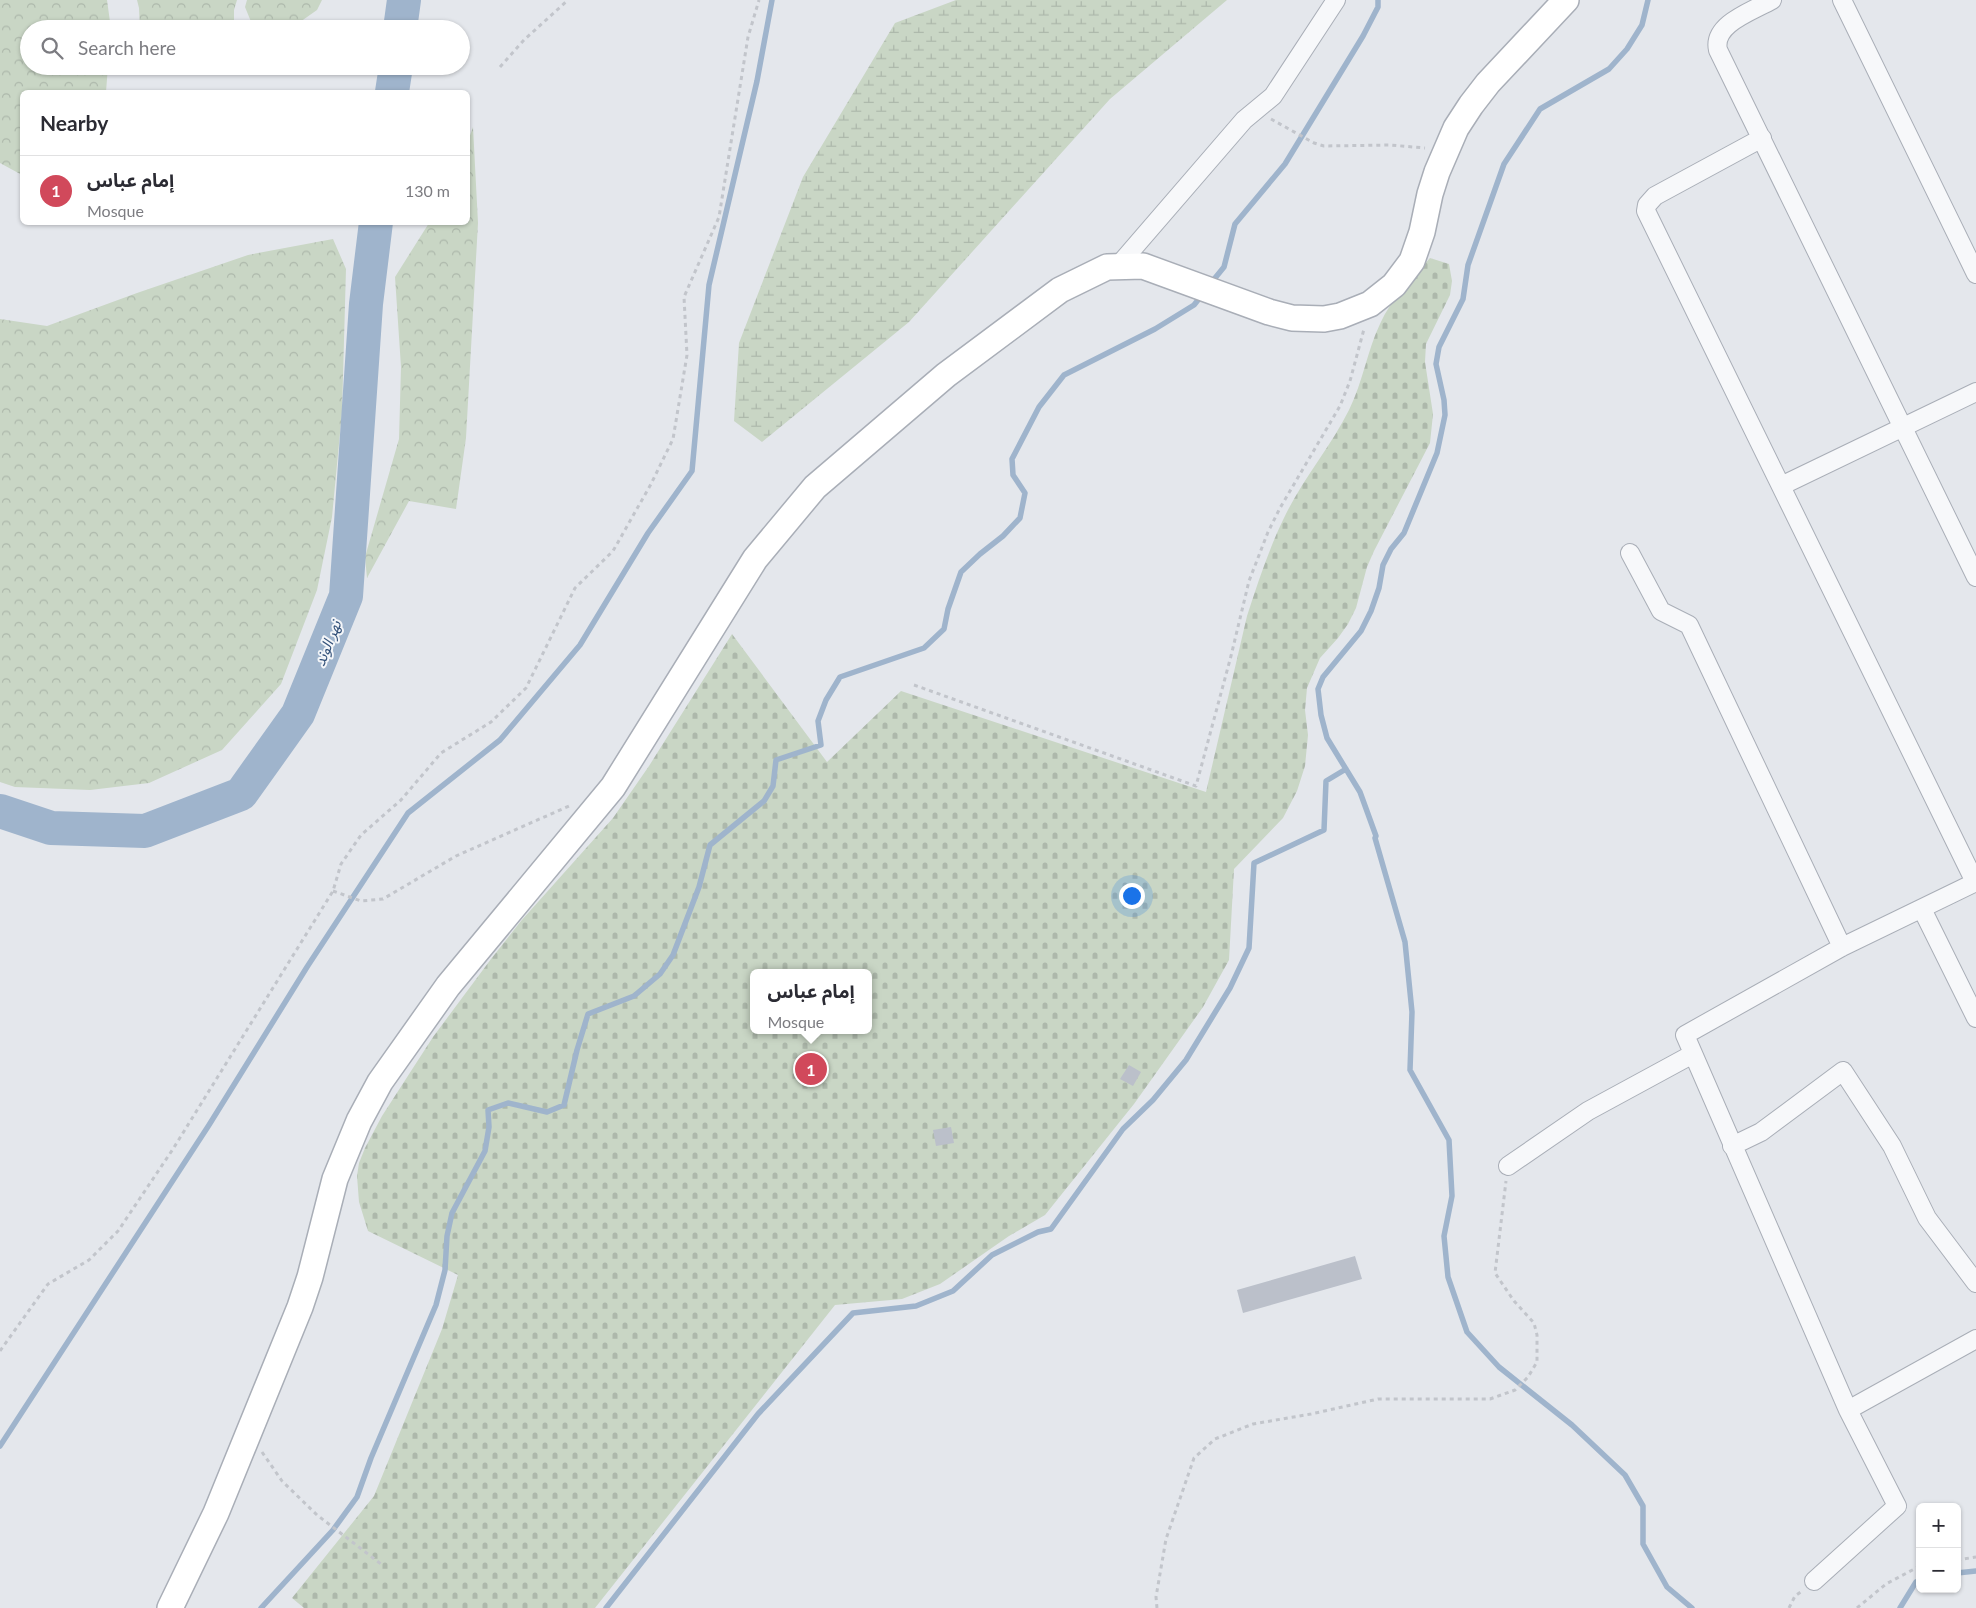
<!DOCTYPE html>
<meta charset="utf-8">
<style>
:root{--surface:#fff;--page:#f7f7f7;--text:#2b2b33;--muted:#7c7c81;--line:#e1e1e2;--accent:#d1495b}
body{margin:0;font-family:Lato,"Noto Sans Arabic",sans-serif;background:var(--page);color:var(--text)}
.controls{position:absolute;right:15px;bottom:15px;display:grid;overflow:hidden;border-radius:8px;box-shadow:0 1px 4px #0004}
.controls button{width:45px;height:45px;display:grid;place-items:center;padding:0;border:0;border-bottom:1px solid var(--line);background:var(--surface);color:var(--text);font:25px sans-serif}
.you{position:absolute;left:1131px;top:895px;width:18px;height:18px;margin:-12px;border:4px solid #fff;border-radius:50%;background:#1a73e8;box-shadow:0 0 0 8px #1a73e833}
.badge{display:grid;place-items:center;width:32px;height:32px;border-radius:50%;background:var(--accent);color:#fff;font-size:16px;font-weight:700}
.pin{position:absolute;translate:-50% -50%;border:2px solid #fff;box-shadow:0 1px 5px #0006}
.popup{position:absolute;left:750px;top:969px;width:122px;height:65px;box-sizing:border-box;display:grid;place-content:center;border-radius:8px;background:var(--surface);filter:drop-shadow(0 1px 4px #0005);font-size:16px;white-space:nowrap;color:var(--muted)}
.popup b{font-size:19px;color:var(--text)}
.popup::after{content:'';position:absolute;left:50%;top:100%;margin-left:-10px;border:10px solid transparent;border-top-color:var(--surface)}
.list{margin:0;padding:0;list-style:none}
h2{display:flex;justify-content:space-between;align-items:center;height:65px;margin:0;padding:0 20px;font-size:21px}
h2 small{font-size:16px;font-weight:400;color:var(--muted)}
.list li{display:grid;grid-template-columns:32px 1fr auto;gap:15px;align-items:center;box-sizing:border-box;height:70px;padding:0 20px;border-top:1px solid var(--line)}
.list b{display:block;font-size:19px;white-space:nowrap}
.list p{margin:0;font-size:16px;white-space:nowrap;color:var(--muted)}
.list em{font-size:16px;font-style:normal;color:var(--muted)}
.icon{flex:none;width:28px;height:28px;fill:none;stroke:currentColor;stroke-width:2;stroke-linecap:round;stroke-linejoin:round}
.map{position:relative;flex:none;width:1976px;height:1608px;overflow:hidden}
.search{position:absolute;background:var(--surface);box-shadow:0 1px 4px #0004;left:20px;top:20px;width:450px;height:55px;display:flex;align-items:center;gap:12px;box-sizing:border-box;padding:0 18px;border-radius:28px;color:var(--muted);font-size:19px}
.panel{position:absolute;background:var(--surface);box-shadow:0 1px 4px #0004;left:20px;top:90px;width:450px;height:135px;border-radius:8px}
.map>svg:first-child{display:block}
</style>
<div class="map">
<svg width="1976" height="1608" viewBox="0 0 1976 1608">
<defs>
<pattern id="forest-crowns" width="20" height="18" patternUnits="userSpaceOnUse" patternTransform="scale(1.25)"><rect width="20" height="18" fill="#c9d6c5"/><path d="M2 6a3 3 0 1 1 6 0M12 15a3 3 0 1 1 6 0" fill="none" stroke="#adb8ab"/></pattern>
<pattern id="wetland-marsh" width="20" height="14" patternUnits="userSpaceOnUse" patternTransform="scale(1.25)"><rect width="20" height="14" fill="#c9d6c5"/><path d="M1 5h8M5 5V1M11 12h8M15 12V8" fill="none" stroke="#adb8ab"/></pattern>
<pattern id="cemetery-stones" width="16" height="16" patternUnits="userSpaceOnUse" patternTransform="scale(1.25)"><rect width="16" height="16" fill="#c9d6c5"/><path d="M2 7V4a2 2 0 0 1 4 0v3zM10 15v-3a2 2 0 0 1 4 0v3z" fill="#adb8ab"/></pattern>
</defs>
<rect width="100%" height="100%" fill="#e4e7ec"/>
<path fill="url(#forest-crowns)" d="M 0,0 L 107,0 L 111,29 L 29,29 L 29,66 L 108,66 L 106,92 L 22,92 L 22,175 L 0,163 Z
M 137,0 L 237,0 L 234,10 L 234,29 L 140,29 L 139,8 Z
M 247,0 L 322,0 L 317,10 L 290,29 L 254,29 L 245,7 Z
M 473,127 L 478,223 L 466,438 L 456,509 L 409,501 L 367,578 L 365,557 L 399,439 L 401,367 L 395,277 L 429,223 L 468,222 L 468,141 Z
M 333,239 L 346,269 L 342,412 L 332,517 L 317,590 L 281,684 L 222,750 L 149,783 L 90,790 L 15,787 L 0,782 L 0,319 L 47,326 L 137,293 L 248,255 Z"/>
<path fill="url(#wetland-marsh)" d="M 956,0 L 1227,0 L 1110,99 L 909,322 L 762,442 L 734,421 L 739,343 L 803,177 L 895,23 Z"/>
<path fill="url(#cemetery-stones)" fill-rule="evenodd" d="M 1430,258 L 1449,264 L 1452,281 L 1450,295 L 1426,344 L 1425,362 L 1433,414 L 1430,443 L 1374,551 L 1367,567 L 1356,608 L 1348,624 L 1338,638 L 1320,658 L 1307,688 L 1305,710 L 1308,735 L 1305,766 L 1297,791 L 1283,818 L 1234,869 L 1229,960 L 1203,1007 L 1134,1104 L 1045,1215 L 1009,1236 L 940,1284 L 902,1299 L 835,1305 L 595,1608 L 304,1608 L 292,1598 L 374,1496 L 442,1329 L 458,1275 L 368,1231 L 359,1202 L 357,1176 L 359,1163 L 365,1148 L 382,1116 L 433,1037 L 491,959 L 521,921 L 613,818 L 649,766 L 732,634 L 827,762 L 901,691 L 1206,792 L 1247,616 C 1257,585 1269,549 1283,520 C 1301,481 1330,448 1349,410 C 1363,382 1367,351 1380,324 C 1391,299 1412,278 1430,258 ZM 754,973 L 868,973 L 868,1030 L 754,1030 Z"/>
<g fill="none" stroke-linecap="round" stroke-linejoin="round">
<path stroke="#9fb4cc" stroke-width="5.5" d="M 1648,0 L 1642,25 L 1627,49 L 1609,69 L 1540,109 L 1504,164 L 1468,265 L 1463,299 L 1439,347 L 1436,364 L 1444,400 L 1445,415 L 1437,453 L 1404,533 L 1391,549 L 1383,565 L 1379,588 L 1371,611 L 1361,631 L 1323,677 L 1318,689 L 1321,715 L 1327,738 L 1360,792 L 1376,836 L 1375,838 L 1405,942 L 1412,1012 L 1410,1070 L 1449,1140 L 1452,1196 L 1444,1236 L 1448,1277 L 1467,1332 L 1499,1367 L 1572,1425 L 1625,1475 L 1643,1506 L 1643,1544 L 1667,1587 L 1692,1608
M 1211,283 L 1224,267 L 1235,224 L 1285,164 L 1363,36 L 1378,7 L 1378,0
M 0,1446 L 209,1125 L 307,967 L 408,813 L 500,740 L 580,645 L 648,533 L 692,471 L 709,285 L 757,81 L 772,0
M 1957,1573 L 1976,1571
M 261,1608 L 333,1530 L 357,1497 L 371,1458 L 436,1305 L 445,1270 L 447,1236 L 452,1213 L 485,1151 L 489,1127 L 488,1110 L 508,1103 L 547,1112 L 564,1105 L 577,1050 L 588,1014 L 634,996 L 660,974 L 673,955 L 699,887 L 710,845 L 764,801 L 773,786 L 776,760 L 821,745 L 818,721 L 826,700 L 840,677 L 924,648 L 944,629 L 948,609 L 961,572 L 980,554 L 1003,536 L 1020,518 L 1025,493 L 1013,475 L 1012,459 L 1039,407 L 1064,375 L 1155,329 L 1194,305 L 1202,295
M 606,1608 L 758,1414 L 853,1313 L 916,1306 L 953,1291 L 992,1255 L 1038,1232 L 1051,1229 L 1123,1129 L 1153,1100 L 1186,1060 L 1230,988 L 1249,948 L 1254,863 L 1324,830 L 1326,781 L 1346,769
M 1900,1608 L 1916,1582 L 1920,1581"/>
<path stroke="#9fb4cc" stroke-width="34" d="M 400,29 L 404,0
M 392,92 L 396,66
M 0,811 L 51,828 L 145,831 L 241,794 L 298,714 L 346,596 L 366,304 L 376,222"/>
</g>
<path fill="#bbc0ca" d="M 1129,1065 L 1141,1072 L 1133,1086 L 1120,1079 Z
M 951,1127 L 954,1143 L 936,1146 L 933,1130 Z
M 1355,1256 L 1362,1279 L 1243,1313 L 1237,1290 Z"/>
<g fill="none" stroke-linecap="round" stroke-linejoin="round">
<g stroke="#a9aeb7" stroke-width="20">
<path id="street" d="M 1772,0 C 1753,11 1712,24 1718,50 L 1976,577
M 1842,0 L 1976,274
M 1762,138 L 1655,196 L 1647,205 L 1646,211 L 1975,882
M 1118,266 L 1244,120 L 1273,96 L 1336,0
M 1781,486 L 1976,392
M 1630,553 L 1661,611 L 1689,625 L 1842,947
M 1922,909 L 1976,1018
M 1732,1146 L 1761,1132 L 1843,1071 L 1892,1146 L 1927,1218 L 1976,1283
M 1508,1166 L 1588,1111 L 1693,1054
M 1848,1410 L 1976,1339
M 1814,1581 L 1897,1506 L 1848,1410 L 1685,1035 L 1842,947 L 1976,882"/>
</g>
<g stroke="#a9aeb7" stroke-width="28">
<path id="secondary" d="M 170,1608 L 216,1513 L 300,1307 L 310,1277 L 335,1179 L 359,1121 L 380,1082 L 448,986 L 613,787 L 755,559 L 815,487 L 946,375 L 1060,290 L 1107,267 L 1143,266 L 1269,312 L 1292,318 L 1324,319 L 1340,316 L 1370,304 L 1394,285 L 1412,261 L 1422,232 L 1430,194 L 1437,172 L 1456,128 L 1471,105 L 1488,83 L 1566,0"/>
</g>
<path stroke="#c2c5cb" stroke-width="3" stroke-dasharray="4 4" stroke-linecap="butt" d="M 500,67 L 524,40 L 568,0
M 1271,119 L 1314,143 L 1324,146 L 1390,145 L 1425,148
M 914,685 L 1196,786 L 1231,656 L 1249,581 L 1268,532 L 1280,508 L 1340,406 L 1350,381 L 1364,329
M 333,891 L 361,901 L 383,899 L 456,856 L 569,806
M 0,1351 L 48,1284 L 89,1260 L 118,1231 L 173,1149 L 333,891 L 341,864 L 361,835 L 401,800 L 441,753 L 491,722 L 526,688 L 575,588 L 613,551 L 651,484 L 673,439 L 687,355 L 684,297 L 719,217 L 748,37 L 759,0
M 262,1452 L 282,1481 L 317,1515 L 381,1564
M 1957,1560 L 1976,1557
M 1157,1608 L 1156,1597 L 1166,1539 L 1194,1458 L 1215,1439 L 1253,1424 L 1311,1414 L 1378,1399 L 1490,1399 L 1515,1390 L 1528,1377 L 1537,1362 L 1537,1335 L 1534,1323 L 1514,1301 L 1495,1273 L 1506,1181
M 1789,1608 L 1795,1596 L 1802,1591
M 1857,1608 L 1886,1584 L 1920,1566"/>
<use href="#street" stroke="#f7f8fa" stroke-width="18"/>
<use href="#secondary" stroke="#fff" stroke-width="25"/>
</g>
<g text-anchor="middle" dominant-baseline="central" stroke-width="4" stroke-linejoin="round" paint-order="stroke">
<g font-size="15" font-style="italic" fill="#34527a" stroke="#f4f6f9">
<text transform="translate(327 643) rotate(-68)">نهر الوند</text>
</g>
</g>
</svg>
<div class="controls">
<button>+</button>
<button>−</button>
</div>
<div class="you"></div>
<div class="pin badge" style="left:811px;top:1069px">1</div>
<div class="popup"><b>إمام عباس</b>Mosque</div>
<div class="search"><svg class="icon" aria-label="search" viewBox="0 0 24 24"><circle cx="10" cy="10" r="6"/><path d="M15 15l6 6"/></svg>Search here</div>
<section class="panel">
<h2>Nearby<small></small></h2>
<ul class="list">
<li><span class="badge">1</span><div><b>إمام عباس</b><p>Mosque</p></div><em>130 m</em></li>
</ul>
</section>
</div>
